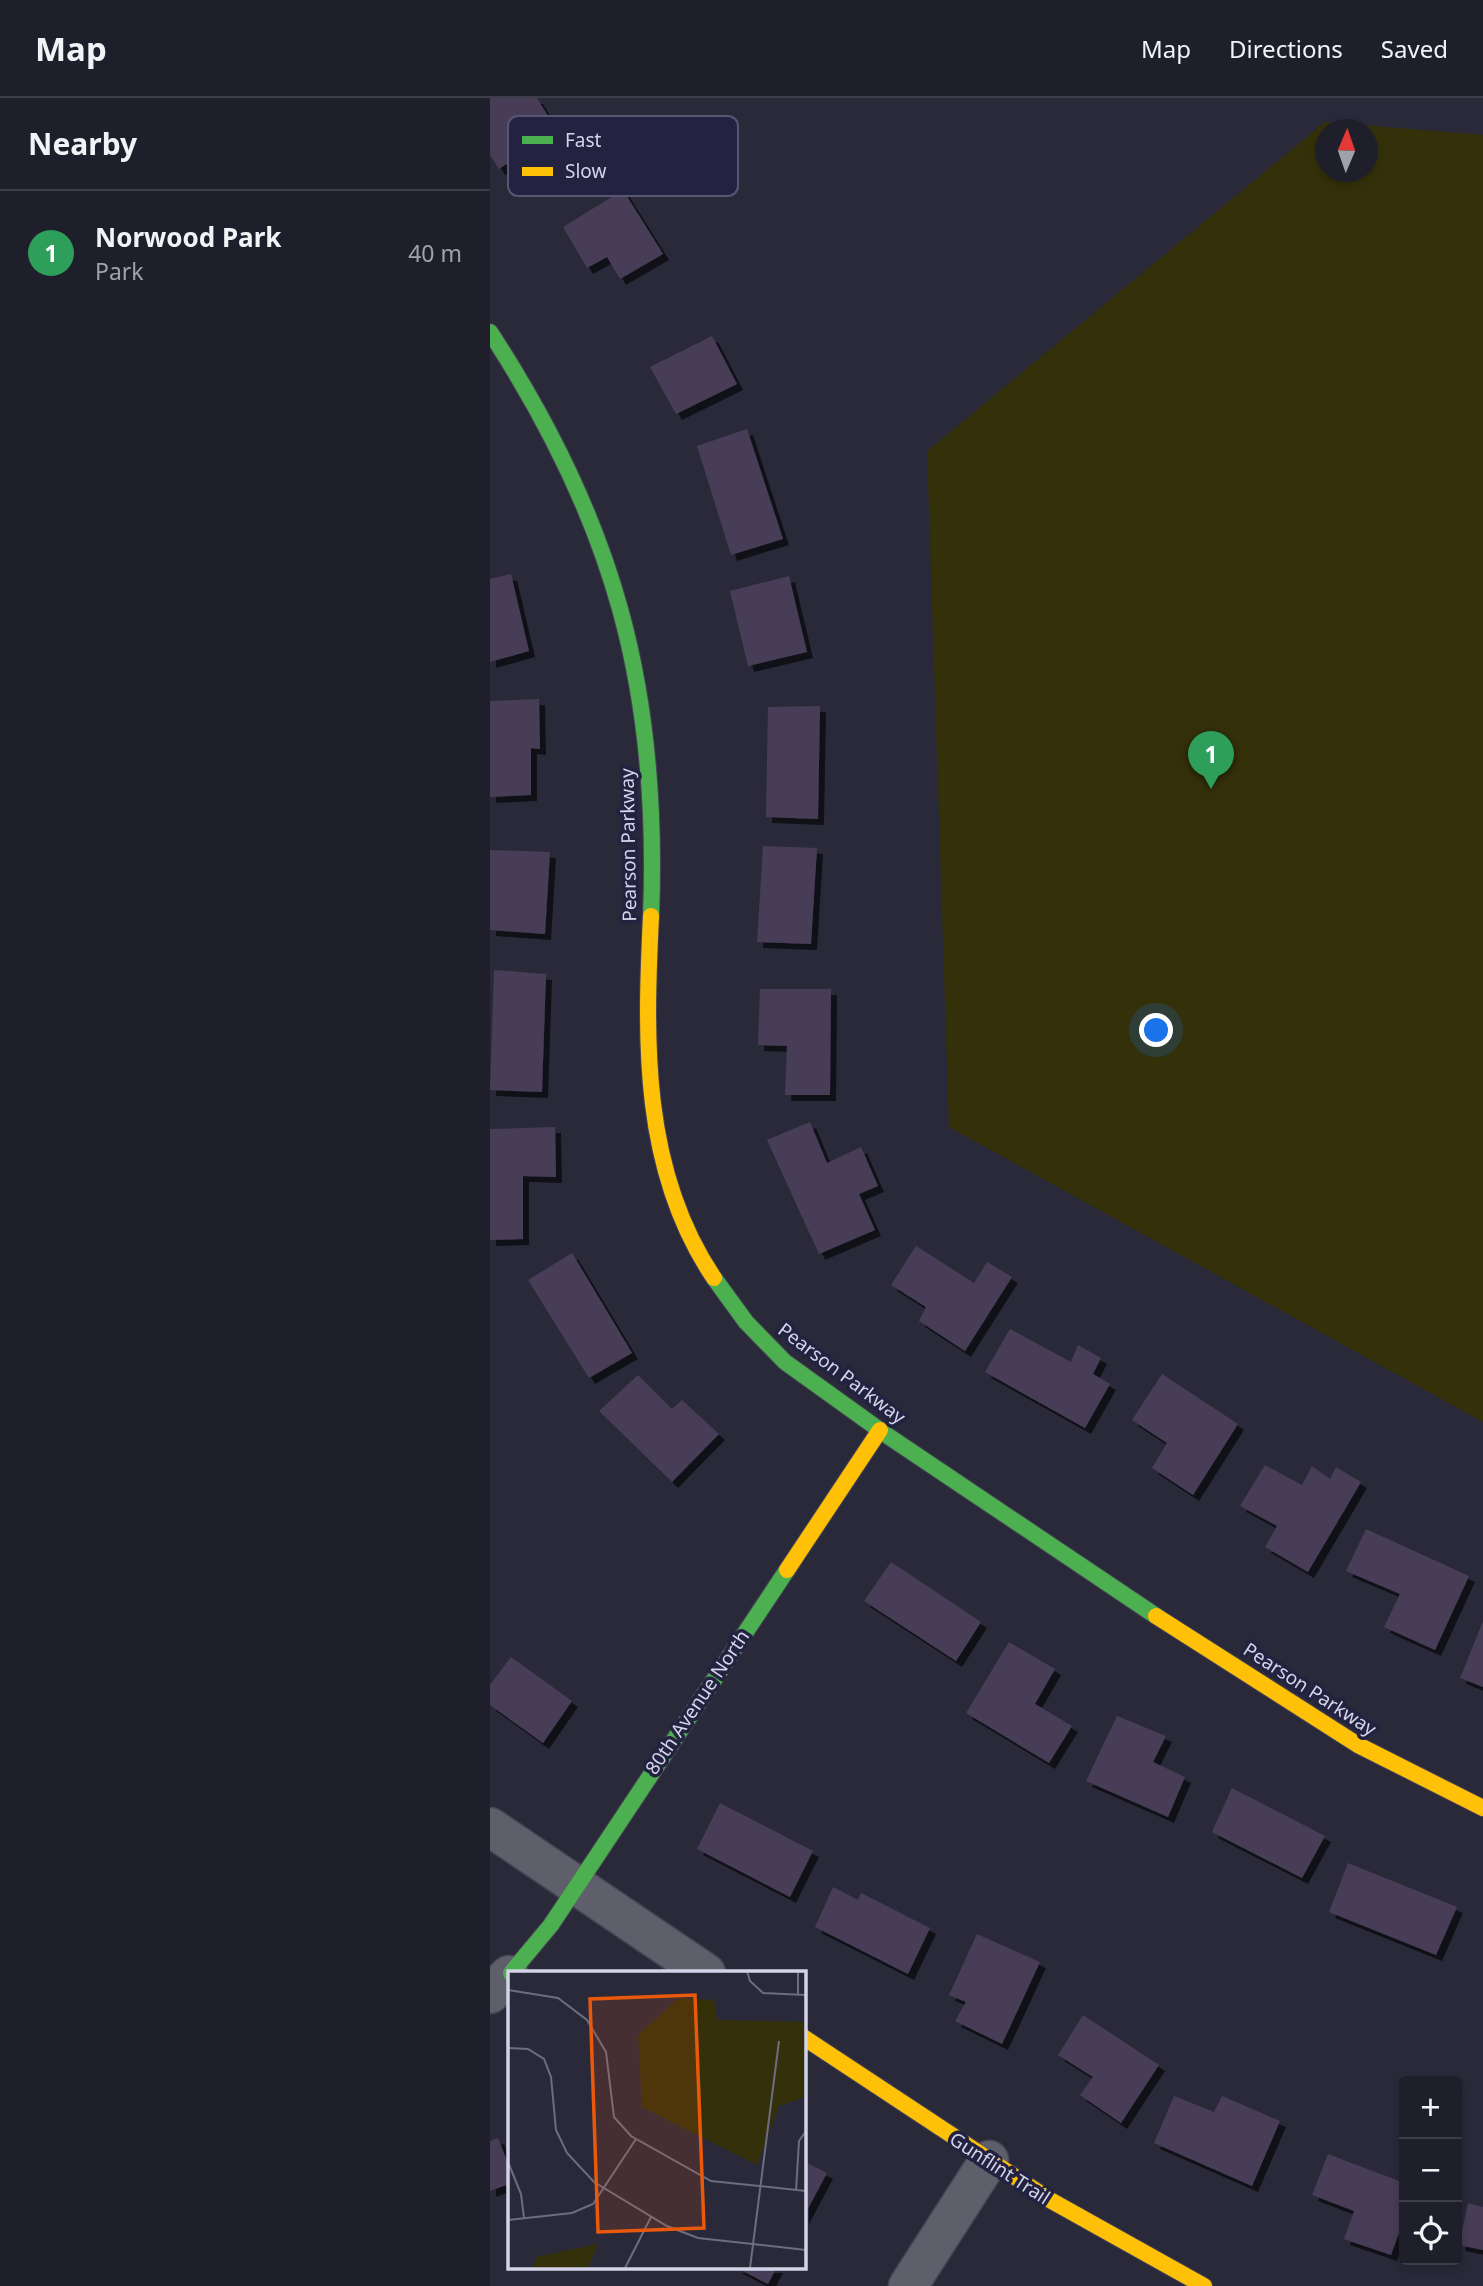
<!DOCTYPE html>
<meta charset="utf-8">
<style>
:root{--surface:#1f1f2c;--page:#2c2c38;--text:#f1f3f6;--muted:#a1a2a9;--line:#3c3d48;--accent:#9898ac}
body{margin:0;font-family:"Noto Sans",sans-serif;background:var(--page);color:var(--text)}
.controls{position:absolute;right:21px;bottom:21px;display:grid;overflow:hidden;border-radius:7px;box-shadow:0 4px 10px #0003}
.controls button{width:63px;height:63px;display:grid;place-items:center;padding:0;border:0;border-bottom:2px solid var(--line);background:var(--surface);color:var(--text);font:35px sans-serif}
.compass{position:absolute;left:825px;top:21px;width:63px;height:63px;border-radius:50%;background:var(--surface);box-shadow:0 4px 10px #0003;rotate:2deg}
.you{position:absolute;left:667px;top:933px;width:24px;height:24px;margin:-18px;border:5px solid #fff;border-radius:50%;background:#1a73e8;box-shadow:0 0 0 10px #1a73e833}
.badge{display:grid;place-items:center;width:46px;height:46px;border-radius:50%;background:var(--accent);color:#fff;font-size:23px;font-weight:700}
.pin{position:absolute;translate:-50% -58px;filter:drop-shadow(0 2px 4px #0008)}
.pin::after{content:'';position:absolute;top:37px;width:24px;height:21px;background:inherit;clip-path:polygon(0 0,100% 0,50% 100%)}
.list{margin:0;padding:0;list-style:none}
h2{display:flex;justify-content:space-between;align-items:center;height:91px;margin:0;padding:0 28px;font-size:30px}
h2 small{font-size:23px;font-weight:400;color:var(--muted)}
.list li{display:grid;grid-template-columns:46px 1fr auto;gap:21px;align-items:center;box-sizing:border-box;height:126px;padding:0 28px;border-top:2px solid var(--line)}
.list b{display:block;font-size:26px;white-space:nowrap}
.list p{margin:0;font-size:23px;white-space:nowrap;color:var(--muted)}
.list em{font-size:23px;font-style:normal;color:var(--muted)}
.icon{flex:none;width:38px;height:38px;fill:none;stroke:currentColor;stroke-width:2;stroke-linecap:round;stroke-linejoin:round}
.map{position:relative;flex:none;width:993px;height:2188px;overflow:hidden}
header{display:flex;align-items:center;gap:42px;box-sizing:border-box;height:98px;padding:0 35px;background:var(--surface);border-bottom:2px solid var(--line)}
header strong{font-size:33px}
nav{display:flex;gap:38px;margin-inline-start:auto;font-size:24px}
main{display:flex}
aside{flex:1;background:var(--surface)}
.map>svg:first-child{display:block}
</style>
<header>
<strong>Map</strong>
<nav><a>Map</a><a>Directions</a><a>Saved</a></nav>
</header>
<main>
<aside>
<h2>Nearby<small></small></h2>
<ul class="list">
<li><span class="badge" style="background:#2e9e5b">1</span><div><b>Norwood Park</b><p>Park</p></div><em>40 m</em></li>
</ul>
</aside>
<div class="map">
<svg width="993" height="2188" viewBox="0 0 993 2188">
<defs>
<filter id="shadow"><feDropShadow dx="6" dy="6" stdDeviation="0" flood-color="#0009"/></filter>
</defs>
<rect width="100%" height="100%" fill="#29293a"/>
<path fill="#34310a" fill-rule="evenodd" d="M 835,24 L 993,37 L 993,1324 L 459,1029 L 437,353 ZM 836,32 L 878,32 L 878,74 L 836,74 Z"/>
<path fill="#463e56" filter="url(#shadow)" d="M 0,0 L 47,0 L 67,33 L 9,71 L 0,57 Z
M 133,92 L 173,156 L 130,181 L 117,159 L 97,170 L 73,129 Z
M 222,238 L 247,286 L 186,316 L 160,269 Z
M 257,331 L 293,441 L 241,457 L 207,348 Z
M 21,476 L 39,553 L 0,564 L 0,481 Z
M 299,478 L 317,554 L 258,568 L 240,493 Z
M 49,601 L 50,651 L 41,650 L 41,697 L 0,699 L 0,603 Z
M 330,608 L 328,721 L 276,719 L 278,609 Z
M 273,748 L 327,750 L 321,846 L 267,844 Z
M 0,752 L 60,754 L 55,836 L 0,832 Z
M 4,872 L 56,876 L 52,994 L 0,992 Z
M 270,891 L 341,891 L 340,997 L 295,997 L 297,948 L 268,947 Z
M 320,1024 L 337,1065 L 371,1049 L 388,1088 L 369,1096 L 385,1132 L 329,1156 L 277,1042 Z
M 65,1029 L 66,1079 L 33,1078 L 33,1141 L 0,1142 L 0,1031 Z
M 426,1148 L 484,1185 L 497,1164 L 522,1179 L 475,1253 L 429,1223 L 436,1209 L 401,1187 Z
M 82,1155 L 142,1255 L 99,1280 L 38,1182 Z
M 520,1231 L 581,1264 L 588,1247 L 611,1260 L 603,1276 L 620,1286 L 595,1330 L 495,1274 Z
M 672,1276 L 748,1326 L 703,1397 L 662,1370 L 677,1345 L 642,1322 Z
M 148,1277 L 182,1311 L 192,1302 L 229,1336 L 182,1384 L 109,1313 Z
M 775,1367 L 812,1387 L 822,1368 L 840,1381 L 846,1369 L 871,1384 L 818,1474 L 775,1449 L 787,1428 L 750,1408 Z
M 876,1431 L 979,1478 L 945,1552 L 894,1529 L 910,1496 L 856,1473 Z
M 401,1464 L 491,1524 L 466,1563 L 374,1503 Z
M 993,1523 L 993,1589 L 970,1580 Z
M 519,1544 L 565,1571 L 545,1606 L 582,1628 L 559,1665 L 476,1615 Z
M 21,1559 L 82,1603 L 53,1645 L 0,1607 L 0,1587 Z
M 627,1618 L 676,1638 L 663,1664 L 695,1679 L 678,1719 L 596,1683 Z
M 742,1690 L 835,1738 L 812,1780 L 722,1734 Z
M 230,1705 L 323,1753 L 300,1799 L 207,1751 Z
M 858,1765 L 967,1809 L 946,1857 L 839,1814 Z
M 343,1789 L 368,1802 L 371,1795 L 440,1830 L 418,1876 L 325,1829 Z
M 487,1836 L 550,1864 L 512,1946 L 465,1923 L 476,1904 L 459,1897 Z
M 593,1917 L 669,1967 L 631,2025 L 590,1997 L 603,1979 L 568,1957 Z
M 684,1998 L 724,2014 L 732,1998 L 790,2023 L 762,2088 L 664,2045 Z
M 8,2040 L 19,2068 L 19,2086 L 0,2093 L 0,2043 Z
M 838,2056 L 914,2085 L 914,2121 L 901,2157 L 854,2141 L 864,2113 L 822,2097 Z
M 313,2063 L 337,2075 L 313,2120 Z
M 978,2105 L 993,2109 L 993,2152 L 969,2147 Z
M 245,2169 L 287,2169 L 278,2186 Z"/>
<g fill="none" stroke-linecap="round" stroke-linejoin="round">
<g stroke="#454555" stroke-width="41">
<path id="street" d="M 0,1729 L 216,1875
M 0,1896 L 19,1877
M 418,2188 L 499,2062"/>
</g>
<g stroke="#454555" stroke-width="18">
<path id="fast" d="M 0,234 C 124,424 170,591 161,818
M 224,1180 L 256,1224 L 295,1264 L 398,1338 L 666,1518
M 21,1875 L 61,1827 L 297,1472"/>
</g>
<g stroke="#454555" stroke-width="18">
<path id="slow" d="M 161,818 C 155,942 151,1072 224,1180
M 297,1472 L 390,1332
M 666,1518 L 868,1647 L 993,1710
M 313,1939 L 560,2102 L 714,2188"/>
</g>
<use href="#street" stroke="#5f5f6c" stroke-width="38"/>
<use href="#fast" stroke="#4caf50" stroke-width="16"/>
<use href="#slow" stroke="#ffc107" stroke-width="16"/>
</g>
<g text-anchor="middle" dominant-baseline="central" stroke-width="7" stroke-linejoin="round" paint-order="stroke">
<g font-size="19" fill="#d3d4e9" stroke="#232241">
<text transform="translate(138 747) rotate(-91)">Pearson Parkway</text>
<text transform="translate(352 1275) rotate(37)">Pearson Parkway</text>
<text transform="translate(820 1591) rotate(33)">Pearson Parkway</text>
<text transform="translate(207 1604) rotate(-56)">80th Avenue North</text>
<text transform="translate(510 2070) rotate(33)">Gunflint Trail</text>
</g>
</g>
<g transform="translate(18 1873)">
<rect width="298" height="298" fill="#29293a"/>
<path d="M 171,27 L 206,29 L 209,49 L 297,51 L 297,126 L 271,135 L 249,194 L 134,136 L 130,64 ZM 90,273 L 80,297 L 25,297 L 28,286 Z" fill="#34310a"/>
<path fill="none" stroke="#6d6d80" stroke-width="2" d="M 239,0 L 242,10 L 255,22 L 298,24M 290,0 L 290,24M 0,19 L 50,27 L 79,49 L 98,81 L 106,146 L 123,165 L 203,210 L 298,220M 0,77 L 20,78 L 36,88 L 43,106 L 48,159 L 59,182 L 86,211 L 159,255 L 190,267 L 298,279M 0,191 L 13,223 L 16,247M 288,220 L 291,170 L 298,160M 0,249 L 64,242 L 85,233 L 128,168M 117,297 L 143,246M 242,297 L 271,70"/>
<path fill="#e8590c" fill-opacity="0.15" stroke="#e8590c" stroke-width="3.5" d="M 187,24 L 196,257 L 90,261 L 82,28 Z"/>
<rect width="298" height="298" fill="none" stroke="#d3d4e9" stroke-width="3.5"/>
</g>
<rect x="18" y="18" width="230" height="80" rx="10" fill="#232241" stroke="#585773" stroke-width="2"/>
<rect x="32" y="38" width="31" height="8" fill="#4caf50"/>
<rect x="32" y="69" width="31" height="9" fill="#ffc107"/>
<g font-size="19" fill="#d3d4e9">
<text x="75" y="49">Fast</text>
<text x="75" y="80">Slow</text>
</g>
</svg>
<div class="controls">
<button>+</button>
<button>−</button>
<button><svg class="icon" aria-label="locate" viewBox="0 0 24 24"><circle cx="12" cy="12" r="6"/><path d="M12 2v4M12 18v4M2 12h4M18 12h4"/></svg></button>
</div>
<svg class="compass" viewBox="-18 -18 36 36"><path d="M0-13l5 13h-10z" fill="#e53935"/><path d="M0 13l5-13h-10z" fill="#a1a2a9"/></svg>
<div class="you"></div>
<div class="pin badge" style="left:721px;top:691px;background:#2e9e5b">1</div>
</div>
</main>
